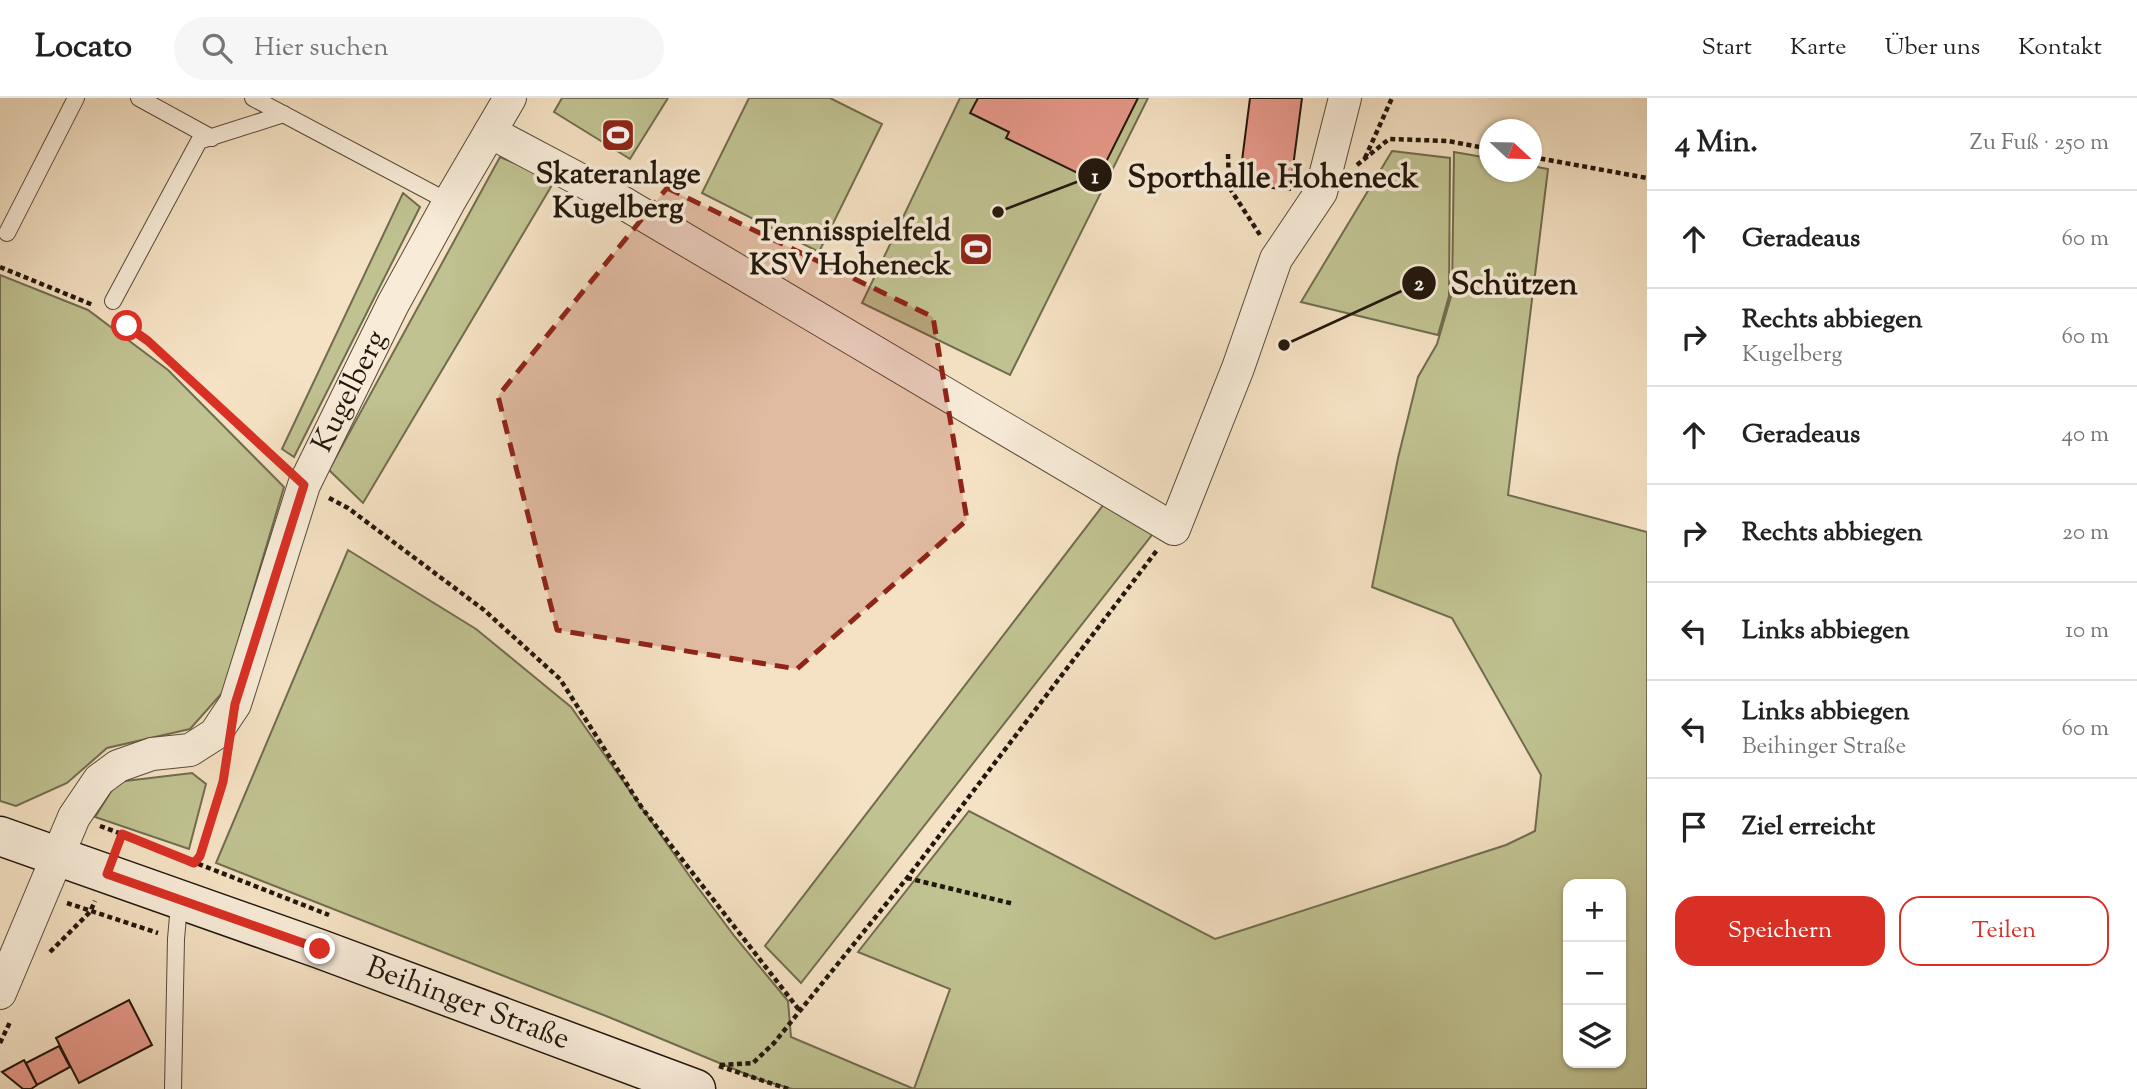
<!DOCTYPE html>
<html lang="de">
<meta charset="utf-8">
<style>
:root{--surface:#fff;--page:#f6f6f6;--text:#222;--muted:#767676;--line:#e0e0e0;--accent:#d93025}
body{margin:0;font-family:"Sorts Mill Goudy",serif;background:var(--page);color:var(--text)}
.controls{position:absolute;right:21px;bottom:21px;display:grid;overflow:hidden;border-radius:14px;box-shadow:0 2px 5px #0004}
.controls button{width:63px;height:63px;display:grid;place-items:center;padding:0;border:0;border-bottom:2px solid var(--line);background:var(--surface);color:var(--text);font:35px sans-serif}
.compass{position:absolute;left:1479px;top:21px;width:63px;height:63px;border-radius:50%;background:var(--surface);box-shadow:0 2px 5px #0004;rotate:112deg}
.stop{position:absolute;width:21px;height:21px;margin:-16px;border:5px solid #d93025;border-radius:50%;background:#fff}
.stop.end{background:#d93025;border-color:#fff;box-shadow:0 2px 7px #0008}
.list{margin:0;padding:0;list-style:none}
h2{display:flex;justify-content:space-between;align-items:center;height:91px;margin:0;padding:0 28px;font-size:30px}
h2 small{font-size:23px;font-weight:400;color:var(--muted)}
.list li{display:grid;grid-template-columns:46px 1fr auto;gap:21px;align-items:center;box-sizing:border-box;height:98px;padding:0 28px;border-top:2px solid var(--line)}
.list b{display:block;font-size:26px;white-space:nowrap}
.list p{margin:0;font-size:23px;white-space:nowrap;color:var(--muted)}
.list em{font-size:23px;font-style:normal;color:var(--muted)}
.actions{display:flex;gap:14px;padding:21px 28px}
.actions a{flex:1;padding:16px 0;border:2px solid var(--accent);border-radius:21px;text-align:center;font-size:24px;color:var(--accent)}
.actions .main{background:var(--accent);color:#fff}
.icon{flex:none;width:38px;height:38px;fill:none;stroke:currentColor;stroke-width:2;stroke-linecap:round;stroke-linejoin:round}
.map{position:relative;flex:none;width:1647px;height:991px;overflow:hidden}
header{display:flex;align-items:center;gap:42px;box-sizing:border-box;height:98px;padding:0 35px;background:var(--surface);border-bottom:2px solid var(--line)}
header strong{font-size:33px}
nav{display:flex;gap:38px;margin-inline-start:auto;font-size:24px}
.search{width:490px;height:63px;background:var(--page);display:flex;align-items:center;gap:18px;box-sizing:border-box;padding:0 24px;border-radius:38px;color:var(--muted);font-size:26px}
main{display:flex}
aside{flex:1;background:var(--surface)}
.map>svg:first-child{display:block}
</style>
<header>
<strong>Locato</strong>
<div class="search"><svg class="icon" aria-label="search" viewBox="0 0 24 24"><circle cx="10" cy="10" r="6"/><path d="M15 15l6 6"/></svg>Hier suchen</div>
<nav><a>Start</a><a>Karte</a><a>Über uns</a><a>Kontakt</a></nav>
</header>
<main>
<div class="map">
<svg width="1647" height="991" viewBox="0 0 1647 991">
<rect width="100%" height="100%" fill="#f5e2c4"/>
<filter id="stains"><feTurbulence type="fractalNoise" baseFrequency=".00286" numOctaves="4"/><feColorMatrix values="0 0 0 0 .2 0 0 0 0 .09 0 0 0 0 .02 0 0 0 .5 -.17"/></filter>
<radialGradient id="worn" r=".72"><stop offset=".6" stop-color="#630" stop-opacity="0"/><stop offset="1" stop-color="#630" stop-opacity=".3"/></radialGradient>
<path fill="#c0c291" stroke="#716c4e" stroke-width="2" fill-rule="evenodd" d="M 562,0 L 668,0 L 630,61 L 554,14 Z
M 749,0 L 830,0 L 882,26 L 819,154 L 702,95 Z
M 960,0 L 1148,0 L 1010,277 L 862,205 Z
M 1392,53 L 1450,60 L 1449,198 L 1438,237 L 1301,204 Z
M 1454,54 L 1489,60 L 1490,74 L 1532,74 L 1532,68 L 1548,71 L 1508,397 L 1647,434 L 1647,991 L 914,991 L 950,891 L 858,854 L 969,713 L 1215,841 L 1506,747 L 1535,733 L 1541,677 L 1452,520 L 1372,489 L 1398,360 L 1418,279 L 1437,246 L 1452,195 ZM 1568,786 L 1621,786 L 1621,965 L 1568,965 Z
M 500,59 L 555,82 L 363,405 L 329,372 Z
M 403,95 L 420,109 L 294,359 L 282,351 Z
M 0,177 L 88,212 L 168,272 L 284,389 L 223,594 L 190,631 L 107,650 L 67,685 L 16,708 L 0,703 Z
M 1104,406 L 1155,433 L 801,885 L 765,848 Z
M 348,452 L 476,531 L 571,609 L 693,783 L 735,839 L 788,903 L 791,939 L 914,991 L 792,991 L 758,981 L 611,920 L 216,765 Z
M 192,675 L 206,686 L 189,751 L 95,719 L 117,684 Z"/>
<path fill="#e7998a" stroke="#22170c" stroke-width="2" d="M 978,0 L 1138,0 L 1096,84 L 1006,40 L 1009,34 L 970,15 Z
M 1250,0 L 1302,0 L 1290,92 L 1239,86 Z
M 129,902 L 152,947 L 79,985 L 56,940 Z
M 59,948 L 70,969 L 37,987 L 26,965 Z
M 24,962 L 37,987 L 31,991 L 23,991 L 2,974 Z"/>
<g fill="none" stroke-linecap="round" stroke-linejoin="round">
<g stroke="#574a3a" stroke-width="18">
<path id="service" d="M 139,0 L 212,40
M 253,0 L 449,104
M 7,135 L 76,0
M 113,203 L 199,43 L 284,16
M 173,991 L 176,841 L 178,818 L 183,802"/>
</g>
<g stroke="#574a3a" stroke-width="34">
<g id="minor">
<path d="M 490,34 L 620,103 L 1174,431 L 1238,270 L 1276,161 L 1321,94 L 1345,0"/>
<path id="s1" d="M 0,895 L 74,719 L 99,682 L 118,668 L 152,656 L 190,652 L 215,636 L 235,606 L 304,387 L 393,206 L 449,104 L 510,0"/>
</g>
</g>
<g stroke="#22170c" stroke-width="41">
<g id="secondary">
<path id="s2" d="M 0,738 L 320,851 L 696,991"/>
</g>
</g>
<path stroke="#22170c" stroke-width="4.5" stroke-dasharray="5 3.5" stroke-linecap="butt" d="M 1228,56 L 1229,89 L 1260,137
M 1532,59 L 1647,80
M 1365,60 L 1392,0
M 1357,67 L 1389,41 L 1448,43 L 1490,51
M 0,169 L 93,207
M 119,222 L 148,243 L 283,367
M 329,400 L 348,410 L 484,512 L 560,581 L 642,710 L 800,913
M 100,728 L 122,736
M 118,747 L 122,736 L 329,817
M 194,765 L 200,758 L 223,684 L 226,663
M 907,780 L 1014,806
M 67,805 L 158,835
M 50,854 L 90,814 L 95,803
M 0,945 L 11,922
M 720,967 L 753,965 L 774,945 L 907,780 L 1158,451
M 719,968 L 788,991"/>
<use href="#service" stroke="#f8ecd9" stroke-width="16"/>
<use href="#minor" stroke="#f8ecd9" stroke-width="32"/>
<use href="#secondary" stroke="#f8ecd9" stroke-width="38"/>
</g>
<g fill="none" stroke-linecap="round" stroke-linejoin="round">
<path stroke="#d93025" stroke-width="9" d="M 127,228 L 148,243 L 304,387 L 235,606 L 223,684 L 200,758 L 194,765 L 122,736 L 107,776 L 320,851"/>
</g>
<path fill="#8f2418" fill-opacity="0.2" stroke="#8f2418" stroke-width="5" stroke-dasharray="14 9" stroke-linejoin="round" d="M 667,90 L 933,219 L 967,422 L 797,571 L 557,532 L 498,298 Z"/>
<defs>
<g id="stadium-square" transform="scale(1.75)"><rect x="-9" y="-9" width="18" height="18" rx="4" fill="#8f2418" stroke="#f8ecd9"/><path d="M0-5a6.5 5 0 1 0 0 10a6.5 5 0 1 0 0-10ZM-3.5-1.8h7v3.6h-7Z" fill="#fff"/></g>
</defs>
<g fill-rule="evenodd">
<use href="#stadium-square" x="618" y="37"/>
<use href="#stadium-square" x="976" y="151"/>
</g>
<g text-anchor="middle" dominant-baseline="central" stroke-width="7" stroke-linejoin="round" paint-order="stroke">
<g font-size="30" font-weight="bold" fill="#22170c" stroke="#f8ecd9">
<text x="618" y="77">Skateranlage<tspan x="618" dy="34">Kugelberg</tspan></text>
<text x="951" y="134" text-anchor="end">Tennisspielfeld<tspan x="951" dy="34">KSV Hoheneck</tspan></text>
</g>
<g font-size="30" fill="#22170c" stroke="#f8ecd9">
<text stroke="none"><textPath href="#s1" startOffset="733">Kugelberg</textPath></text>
<text stroke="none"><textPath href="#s2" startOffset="497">Beihinger Straße</textPath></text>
</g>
</g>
<path fill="none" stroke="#22170c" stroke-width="2.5" d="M998 114L1095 77M1284 247L1419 185"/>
<g fill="#22170c" stroke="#f8ecd9" stroke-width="2.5">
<circle cx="998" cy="114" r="7"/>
<circle cx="1284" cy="247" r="7"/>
<circle cx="1095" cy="77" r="18"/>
<circle cx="1419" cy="185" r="18"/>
</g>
<g font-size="21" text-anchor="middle" font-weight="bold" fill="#fff">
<text x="1095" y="85">1</text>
<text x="1419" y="192">2</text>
</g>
<g font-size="32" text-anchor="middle" font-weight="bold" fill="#22170c" stroke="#f8ecd9" stroke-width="7" stroke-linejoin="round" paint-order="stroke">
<text x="1273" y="89">Sporthalle Hoheneck</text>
<text x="1514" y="196">Schützen</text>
</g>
<rect width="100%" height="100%" filter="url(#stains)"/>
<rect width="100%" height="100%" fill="url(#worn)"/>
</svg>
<div class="controls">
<button>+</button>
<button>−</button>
<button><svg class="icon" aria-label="layers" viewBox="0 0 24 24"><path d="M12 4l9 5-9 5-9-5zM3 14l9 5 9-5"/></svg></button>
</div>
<svg class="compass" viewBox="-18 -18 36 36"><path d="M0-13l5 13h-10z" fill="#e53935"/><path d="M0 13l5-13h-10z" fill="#767676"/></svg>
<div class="stop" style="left:127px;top:228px"></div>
<div class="stop end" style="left:320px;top:851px"></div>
</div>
<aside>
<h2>4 Min.<small>Zu Fuß · 250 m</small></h2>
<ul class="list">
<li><svg class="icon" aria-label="ahead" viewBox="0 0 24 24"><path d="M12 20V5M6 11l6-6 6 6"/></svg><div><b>Geradeaus</b></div><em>60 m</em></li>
<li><svg class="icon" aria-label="right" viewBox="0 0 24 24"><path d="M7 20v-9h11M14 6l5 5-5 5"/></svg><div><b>Rechts abbiegen</b><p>Kugelberg</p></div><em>60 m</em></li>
<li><svg class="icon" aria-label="ahead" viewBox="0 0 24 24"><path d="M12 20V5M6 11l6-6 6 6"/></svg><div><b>Geradeaus</b></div><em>40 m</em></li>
<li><svg class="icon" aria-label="right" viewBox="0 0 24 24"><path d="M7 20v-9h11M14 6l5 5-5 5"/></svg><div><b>Rechts abbiegen</b></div><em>20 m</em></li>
<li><svg class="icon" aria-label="left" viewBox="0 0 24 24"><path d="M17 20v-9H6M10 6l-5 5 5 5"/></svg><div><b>Links abbiegen</b></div><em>10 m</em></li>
<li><svg class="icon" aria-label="left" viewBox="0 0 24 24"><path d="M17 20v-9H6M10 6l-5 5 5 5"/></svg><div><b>Links abbiegen</b><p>Beihinger Straße</p></div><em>60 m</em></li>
<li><svg class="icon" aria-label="arrive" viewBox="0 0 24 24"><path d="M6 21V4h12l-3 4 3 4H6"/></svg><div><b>Ziel erreicht</b></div></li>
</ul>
<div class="actions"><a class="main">Speichern</a><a>Teilen</a></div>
</aside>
</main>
